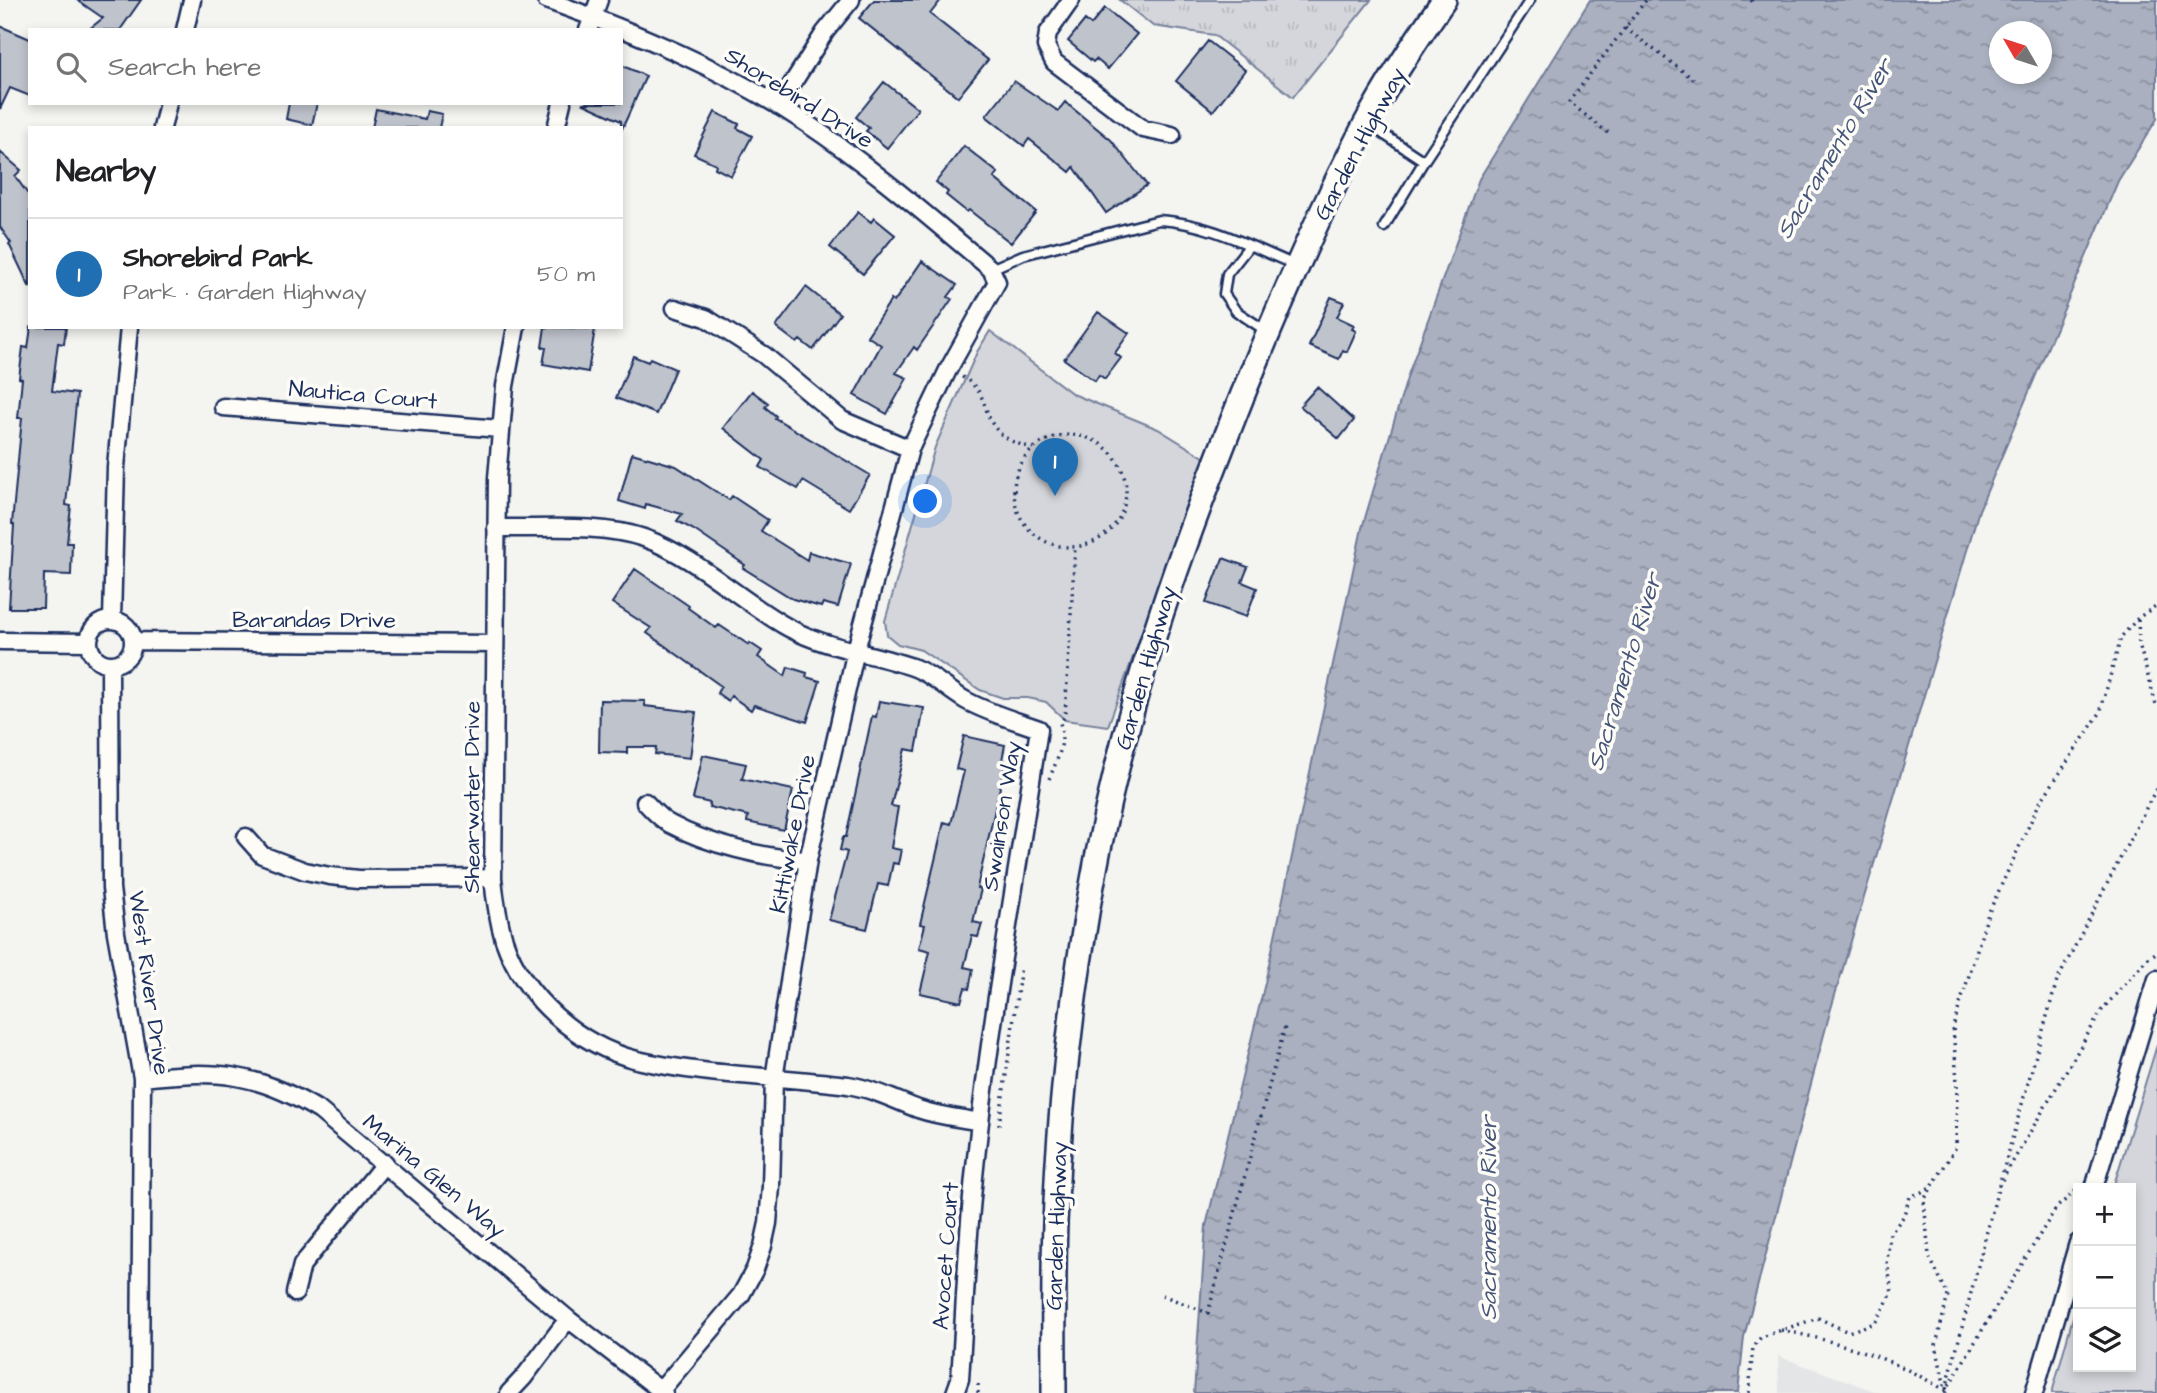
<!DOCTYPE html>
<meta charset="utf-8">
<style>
:root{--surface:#fff;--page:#f6f6f6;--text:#202124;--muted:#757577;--line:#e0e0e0;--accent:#1f6fb2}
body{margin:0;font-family:"Architects Daughter",sans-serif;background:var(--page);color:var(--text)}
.controls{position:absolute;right:21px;bottom:21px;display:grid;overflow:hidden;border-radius:0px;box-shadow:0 4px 10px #0003}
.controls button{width:63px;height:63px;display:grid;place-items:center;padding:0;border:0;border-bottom:2px solid var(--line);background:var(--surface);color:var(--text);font:35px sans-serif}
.compass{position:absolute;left:1989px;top:21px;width:63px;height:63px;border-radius:50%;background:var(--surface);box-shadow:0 4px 10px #0003;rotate:309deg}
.you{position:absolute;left:926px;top:502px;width:24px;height:24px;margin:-18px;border:5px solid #fff;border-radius:50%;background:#1a73e8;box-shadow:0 0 0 10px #1a73e833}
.badge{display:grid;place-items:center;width:46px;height:46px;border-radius:50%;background:var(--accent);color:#fff;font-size:23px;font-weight:700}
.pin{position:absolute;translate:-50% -58px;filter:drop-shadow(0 2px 4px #0008)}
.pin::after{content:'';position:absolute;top:37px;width:24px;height:21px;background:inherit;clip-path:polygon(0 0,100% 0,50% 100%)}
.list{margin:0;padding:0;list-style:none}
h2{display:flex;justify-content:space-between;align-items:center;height:91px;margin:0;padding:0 28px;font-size:30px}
h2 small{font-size:23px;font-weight:400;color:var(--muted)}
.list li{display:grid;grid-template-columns:46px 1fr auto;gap:21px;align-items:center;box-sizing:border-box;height:112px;padding:0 28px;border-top:2px solid var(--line)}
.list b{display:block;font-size:26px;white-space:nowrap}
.list p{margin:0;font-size:23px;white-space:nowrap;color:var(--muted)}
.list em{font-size:23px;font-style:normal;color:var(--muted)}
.icon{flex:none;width:38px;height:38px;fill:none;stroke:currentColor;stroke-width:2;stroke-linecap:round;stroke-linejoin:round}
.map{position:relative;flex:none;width:2157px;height:1393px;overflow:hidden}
.search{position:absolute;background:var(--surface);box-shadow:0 4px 10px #0003;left:28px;top:28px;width:595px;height:77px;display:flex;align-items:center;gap:18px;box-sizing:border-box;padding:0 24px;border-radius:0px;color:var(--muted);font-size:26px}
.panel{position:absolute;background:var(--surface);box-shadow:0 4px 10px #0003;left:28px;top:126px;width:595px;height:203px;border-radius:0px}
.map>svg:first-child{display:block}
</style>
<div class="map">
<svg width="2157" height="1393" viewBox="0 0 2157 1393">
<defs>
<pattern id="grass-tufts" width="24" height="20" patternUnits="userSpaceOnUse" patternTransform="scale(1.75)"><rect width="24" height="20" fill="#d4d6db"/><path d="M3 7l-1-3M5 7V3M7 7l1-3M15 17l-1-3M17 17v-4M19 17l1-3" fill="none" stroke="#b5b8be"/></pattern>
<pattern id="water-ripples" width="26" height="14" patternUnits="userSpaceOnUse" patternTransform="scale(1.75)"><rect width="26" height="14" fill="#aab0bf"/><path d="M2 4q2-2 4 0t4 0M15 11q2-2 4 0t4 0" fill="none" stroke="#8a909e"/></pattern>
</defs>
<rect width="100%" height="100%" fill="#f4f4f1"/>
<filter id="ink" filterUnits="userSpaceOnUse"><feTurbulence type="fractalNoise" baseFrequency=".0143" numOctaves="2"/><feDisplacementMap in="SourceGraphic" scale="14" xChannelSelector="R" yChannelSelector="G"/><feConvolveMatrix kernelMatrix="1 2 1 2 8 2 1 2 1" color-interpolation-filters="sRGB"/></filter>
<g filter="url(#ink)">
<path fill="#e4e5e6" d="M 1778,1356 L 1880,1393 L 1779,1393 Z"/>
<path fill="url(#grass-tufts)" stroke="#78829c" stroke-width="2" d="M 1120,0 L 1371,0 L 1293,97 L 1214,35 L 1153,26 Z"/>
<path fill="#d4d6db" stroke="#78829c" stroke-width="2" d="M 990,331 L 1073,394 L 1158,429 L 1205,458 L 1108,726 L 1065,720 L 1046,702 L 1028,698 L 1003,698 L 980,690 L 921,650 L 898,644 L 887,635 L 885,621 L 935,447 L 977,352 Z
M 2157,1045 L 2157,1393 L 2052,1393 L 2078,1299 L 2078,1367 L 2131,1367 L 2131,1188 L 2113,1188 Z"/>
<path fill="url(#water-ripples)" stroke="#717c98" stroke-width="2" fill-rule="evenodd" d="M 1590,0 L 2157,0 L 2157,119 L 2118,181 L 1979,510 L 1830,1012 L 1744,1337 L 1738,1393 L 1194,1393 L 1206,1226 L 1265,983 L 1362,528 L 1408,375 L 1479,179 ZM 2000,32 L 2042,32 L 2042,74 L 2000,74 Z"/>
<path fill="#bfc3cc" stroke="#1b2f5e" stroke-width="2" d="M 77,0 L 141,0 L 120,30 L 88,30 L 103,18 Z
M 874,0 L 941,0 L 930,14 L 988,60 L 958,97 L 859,18 Z
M 1105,8 L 1137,34 L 1108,69 L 1096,59 L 1093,62 L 1068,41 L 1085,20 L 1091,25 Z
M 0,26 L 30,39 L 30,96 L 10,88 L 0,109 Z
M 1208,41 L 1245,70 L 1213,111 L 1176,81 Z
M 621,65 L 646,76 L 621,131 L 621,121 L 582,103 L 621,103 Z
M 1014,81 L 1058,111 L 1065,102 L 1111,140 L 1147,185 L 1106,213 L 1074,167 L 1070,172 L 1029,139 L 1024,146 L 986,116 Z
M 884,82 L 918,109 L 887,148 L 866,131 L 869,128 L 856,117 Z
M 289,103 L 317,103 L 312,125 L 286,119 Z
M 376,109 L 425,119 L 427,111 L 442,114 L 439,128 L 372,128 Z
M 715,112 L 739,124 L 737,128 L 752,136 L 731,176 L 715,168 L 716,164 L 694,154 Z
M 964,146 L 998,173 L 994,178 L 1036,212 L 1011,243 L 969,210 L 967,212 L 946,195 L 948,192 L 936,182 Z
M 0,152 L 21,170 L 15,176 L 30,197 L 30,288 L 9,244 L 11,243 L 0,227 Z
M 858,212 L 871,222 L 874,218 L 895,235 L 863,274 L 830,247 Z
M 922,261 L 957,285 L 948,297 L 952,299 L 917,350 L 914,347 L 896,373 L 907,378 L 887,414 L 854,395 L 881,345 L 867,336 L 891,300 L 894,302 Z
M 806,287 L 840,314 L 813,350 L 800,340 L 797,343 L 776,327 Z
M 1331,297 L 1344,302 L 1337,317 L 1354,325 L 1352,329 L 1356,331 L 1347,352 L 1343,350 L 1339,359 L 1309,346 Z
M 1098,312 L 1129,333 L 1115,353 L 1121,358 L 1105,379 L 1099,375 L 1095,381 L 1064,359 Z
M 31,327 L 66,327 L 64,344 L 58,343 L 52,391 L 77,394 L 66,505 L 71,506 L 67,543 L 72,543 L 71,575 L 44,574 L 43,608 L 9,608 L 14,525 L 12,524 L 22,418 L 18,418 L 22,379 L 19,378 L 23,347 L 28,348 Z
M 545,327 L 595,329 L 588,372 L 543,364 L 546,348 L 542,347 Z
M 633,356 L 648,362 L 650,358 L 675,369 L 656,414 L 616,398 Z
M 1317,387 L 1354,420 L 1339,439 L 1300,406 Z
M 752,391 L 768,403 L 765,407 L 776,416 L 775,418 L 870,475 L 849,509 L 803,481 L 798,489 L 760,467 L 764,460 L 723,428 Z
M 632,453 L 676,466 L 729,500 L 732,496 L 768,520 L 761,531 L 807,560 L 809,552 L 851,564 L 838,607 L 823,603 L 821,607 L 793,599 L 743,568 L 745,565 L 694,530 L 677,521 L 682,514 L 646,504 L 645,509 L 619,501 Z
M 1223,558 L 1248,567 L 1242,582 L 1257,588 L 1246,617 L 1206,603 Z
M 635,569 L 689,606 L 688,608 L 716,628 L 719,625 L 749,645 L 750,643 L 762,651 L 758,657 L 785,676 L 788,667 L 807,673 L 806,677 L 820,681 L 807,722 L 754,705 L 751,710 L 731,696 L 728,701 L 717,693 L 721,686 L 647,633 L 651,628 L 612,603 Z
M 600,700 L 645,701 L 645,706 L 696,712 L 690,758 L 655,754 L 656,747 L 627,747 L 627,753 L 599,752 Z
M 879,701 L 924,708 L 916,751 L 905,749 L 891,806 L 898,807 L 891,848 L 901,850 L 898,864 L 893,863 L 888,886 L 878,884 L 867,929 L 829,920 L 847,852 L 840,850 L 843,837 L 846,837 L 872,716 L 876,717 Z
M 964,736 L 1005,745 L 1002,760 L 1006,761 L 977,888 L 981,889 L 973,922 L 982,924 L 978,937 L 972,936 L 964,967 L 973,969 L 969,989 L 965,988 L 961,1002 L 920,993 L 930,951 L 919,948 L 925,925 L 920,924 L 944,822 L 951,824 L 964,771 L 956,769 Z
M 703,755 L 746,764 L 742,779 L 793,790 L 784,830 L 747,822 L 748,816 L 709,807 L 710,803 L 693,799 Z"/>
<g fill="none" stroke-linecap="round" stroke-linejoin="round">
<g stroke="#1b2f5e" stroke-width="13">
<path id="service" d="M 1368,124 L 1424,161 L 1530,0
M 1384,227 L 1424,161
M 1249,246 L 1227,274 L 1224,294 L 1236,311 L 1266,331
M 991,269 L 1023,255 L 1159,220 C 1208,223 1250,246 1295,265"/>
</g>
<g stroke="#1b2f5e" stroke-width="21">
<path id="minor" d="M 546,0 C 636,32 726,70 806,123 C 872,167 931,219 991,269 L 997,282 L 948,370 L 910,449 L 856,650 L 808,860 L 774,1079 L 771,1186 L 768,1223 L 763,1246 L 755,1269 L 741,1295 L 661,1390
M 1071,0 L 1048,33 L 1046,46 L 1054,62 L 1143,129 L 1172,135
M 185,30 L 192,0
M 588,30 L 599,0
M 778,106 L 825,32 L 851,0
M 162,128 L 168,103
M 556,128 L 562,103
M 675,308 L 706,318 L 764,355 L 842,420 L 910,449
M 516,327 L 505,386 L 497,478 L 493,878 C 495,899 498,919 504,940 C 524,998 578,1045 637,1060 C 706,1076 778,1076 848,1085 C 873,1089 895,1100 918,1109 C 938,1116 960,1118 980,1122
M 223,407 L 500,429
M 496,528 C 542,529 600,523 644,538 C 697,557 740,601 789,628 C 828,649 874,653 915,668 C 933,675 948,690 965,700 C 988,713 1014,720 1039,729 C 1015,889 985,1048 971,1209 C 966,1265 964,1322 960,1379 L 955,1393
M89 642a22 22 0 1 1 44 0a22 22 0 1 1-44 0Z
M 112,620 L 116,467 L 129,327
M 0,641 L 89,642
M 133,641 L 495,644
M 110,664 L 111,888 L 116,933 L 142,1078 L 140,1393
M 645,802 C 653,810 660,819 670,824 C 707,844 766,859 808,860
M 246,837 L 262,855 L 305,871 L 330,876 L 359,879 L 493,878
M 142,1078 C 215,1070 255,1071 320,1111 L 568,1319 L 664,1393
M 2094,1188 L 2157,979
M 295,1293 L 302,1265 L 385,1163
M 509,1393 L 524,1377 L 568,1319
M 2034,1393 L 2078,1243"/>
</g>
<g stroke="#1b2f5e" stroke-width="28">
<path id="secondary" d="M 1054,1393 C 1054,1336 1053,1280 1055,1223 C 1061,1053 1087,871 1133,706 C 1163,599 1202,497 1243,394 C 1280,303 1319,212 1365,125 C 1388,82 1416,40 1444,0"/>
</g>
<path stroke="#1b2f5e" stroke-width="3.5" stroke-dasharray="2 5" stroke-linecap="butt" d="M 1751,0 L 1754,3
M 1625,28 L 1696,81
M 1608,133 L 1569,102 L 1646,0
M 962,377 C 1000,397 970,434 1033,448
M1014 491a56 56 0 1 1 112 0a56 56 0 1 1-112 0Z
M 2138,620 L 2139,644 L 2157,708
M 1049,779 C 1057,760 1066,744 1060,723 L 1065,716 L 1075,547
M 999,1125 L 1021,966
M 2002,1180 L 2102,1010 L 2147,959 L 2157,952
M 1162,1295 L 1208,1313 L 1286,1023
M 1781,1330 C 1844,1343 1890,1357 1946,1391
M 1949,1385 L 2056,1208 L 2078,1189
M 1946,1389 L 1999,1185 L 2057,981 L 2157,787
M 978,1393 L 978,1380
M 1749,1393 L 1753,1347 L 1761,1337 L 1818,1318 L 1848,1332 L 1875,1323 L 1892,1293 L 1887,1261 L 1890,1234 L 1903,1217 L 1910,1197 L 1931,1188
M 1946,1393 L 1936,1345 L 1948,1295 L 1929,1256 L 1924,1200 L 1956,1147 L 1957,1083 L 1953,1027 L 1988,914 L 2039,804 L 2100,713 L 2121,637 L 2138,618 L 2157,605"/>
<use href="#service" stroke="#fdfcf7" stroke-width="8"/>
<use href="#minor" stroke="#fdfcf7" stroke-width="16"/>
<use href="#secondary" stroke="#fdfcf7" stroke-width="23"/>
</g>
</g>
<g text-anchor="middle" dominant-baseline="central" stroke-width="7" stroke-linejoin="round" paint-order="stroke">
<g font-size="23" fill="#1b2f5e" stroke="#fdfcf7">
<text transform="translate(799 98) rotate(32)">Shorebird Drive</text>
<text transform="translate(1360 144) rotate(-62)">Garden Highway</text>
<text transform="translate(363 395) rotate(5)">Nautica Court</text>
<text x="314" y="620">Barandas Drive</text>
<text transform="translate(1146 668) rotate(-74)">Garden Highway</text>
<text transform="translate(472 797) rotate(-90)">Shearwater Drive</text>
<text transform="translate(1002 816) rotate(-81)">Swainson Way</text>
<text transform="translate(793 834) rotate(-79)">Kittiwake Drive</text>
<text transform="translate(149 983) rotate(82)">West River Drive</text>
<text transform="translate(434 1176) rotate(40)">Marina Glen Way</text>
<text transform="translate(1057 1226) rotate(-88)">Garden Highway</text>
<text transform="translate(946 1256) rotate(-86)">Avocet Court</text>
</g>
<g font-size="24" font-style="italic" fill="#46567b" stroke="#fdfcf7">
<text transform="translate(1835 149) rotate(-59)">Sacramento River</text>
<text transform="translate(1625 672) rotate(-73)">Sacramento River</text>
<text transform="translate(1489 1218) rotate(-90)">Sacramento River</text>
</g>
</g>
</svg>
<div class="controls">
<button>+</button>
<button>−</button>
<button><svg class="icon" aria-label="layers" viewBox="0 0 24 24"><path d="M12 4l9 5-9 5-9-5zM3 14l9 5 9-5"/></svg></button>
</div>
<svg class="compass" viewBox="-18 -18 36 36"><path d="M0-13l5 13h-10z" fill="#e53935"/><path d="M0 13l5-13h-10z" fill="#757577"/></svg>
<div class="you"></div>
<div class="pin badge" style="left:1055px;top:496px">1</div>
<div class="search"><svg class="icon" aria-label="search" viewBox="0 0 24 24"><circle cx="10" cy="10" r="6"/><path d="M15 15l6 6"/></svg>Search here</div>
<section class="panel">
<h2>Nearby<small></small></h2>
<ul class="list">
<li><span class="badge">1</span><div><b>Shorebird Park</b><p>Park · Garden Highway</p></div><em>50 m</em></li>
</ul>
</section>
</div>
